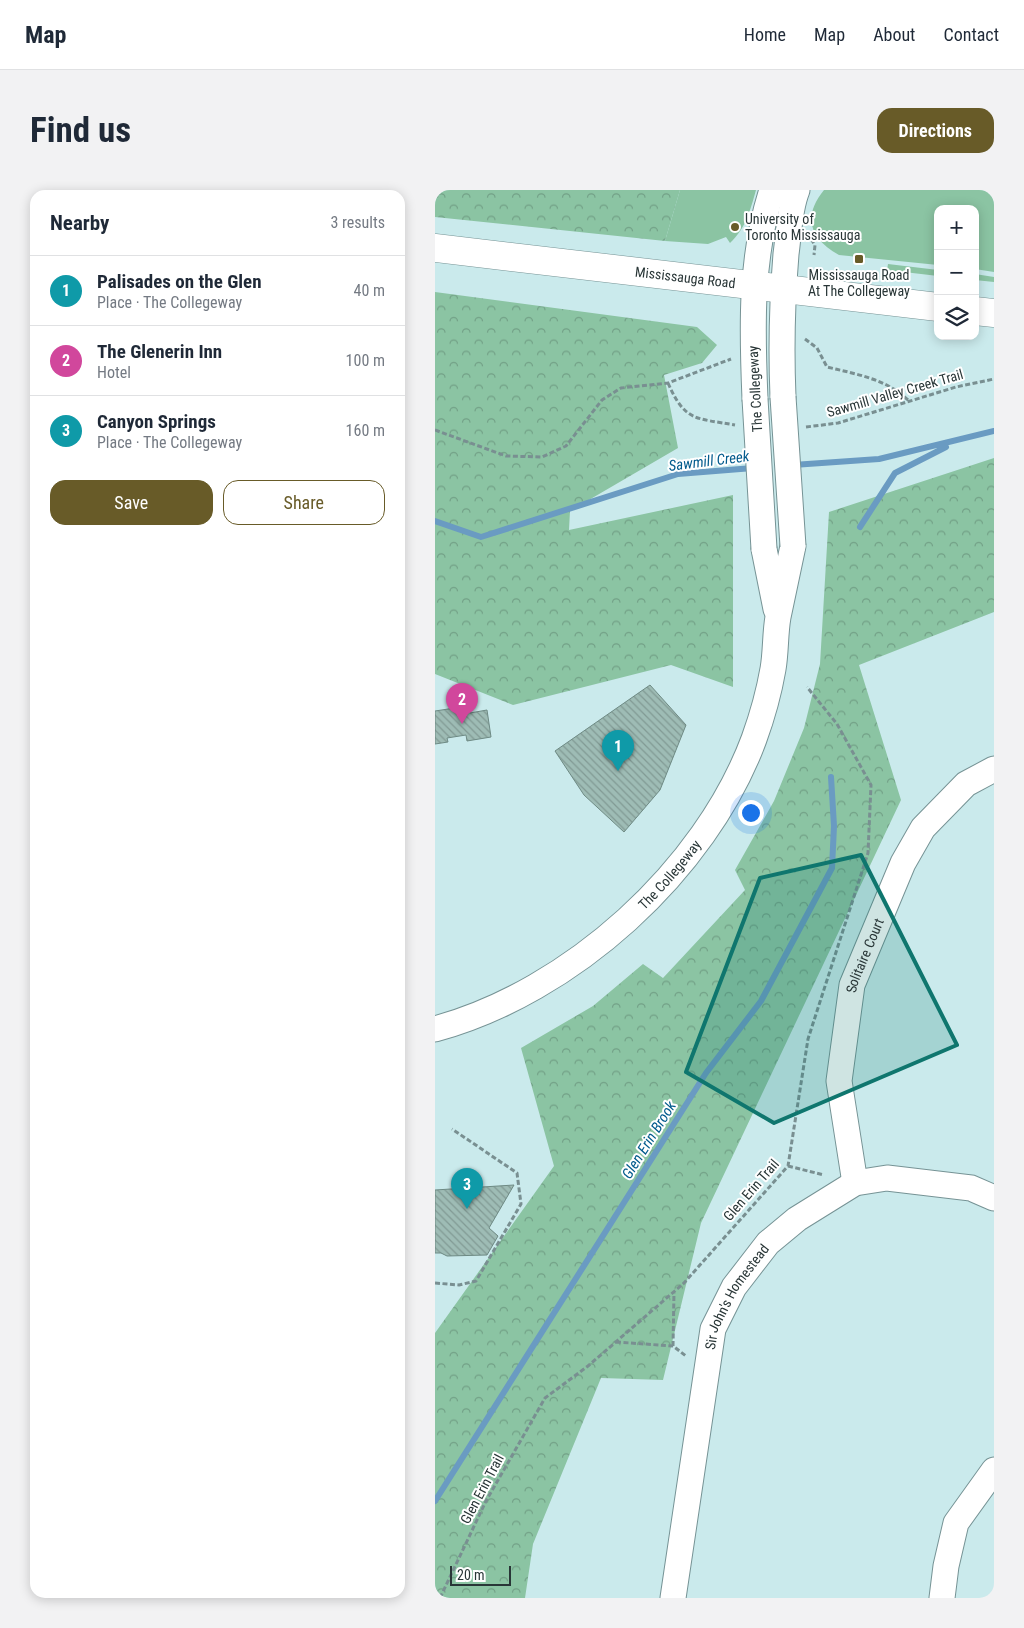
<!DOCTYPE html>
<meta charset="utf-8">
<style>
:root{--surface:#fff;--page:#f2f2f3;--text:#1f2937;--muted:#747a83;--line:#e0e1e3;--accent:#685b28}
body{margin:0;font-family:"Roboto Condensed",sans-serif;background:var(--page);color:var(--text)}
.controls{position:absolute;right:15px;top:15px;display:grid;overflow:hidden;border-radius:10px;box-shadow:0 2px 12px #0003}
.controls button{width:45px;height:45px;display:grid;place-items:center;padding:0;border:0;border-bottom:1px solid var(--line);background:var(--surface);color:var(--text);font:25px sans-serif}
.scale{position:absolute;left:15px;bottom:12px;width:61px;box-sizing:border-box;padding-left:5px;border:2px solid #293637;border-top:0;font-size:14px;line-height:18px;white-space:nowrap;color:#293637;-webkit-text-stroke:4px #fff;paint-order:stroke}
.you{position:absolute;left:315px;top:622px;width:18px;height:18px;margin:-12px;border:4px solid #fff;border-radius:50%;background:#1a73e8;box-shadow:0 0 0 8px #1a73e833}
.badge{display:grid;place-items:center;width:32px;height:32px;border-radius:50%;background:var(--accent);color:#fff;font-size:16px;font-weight:700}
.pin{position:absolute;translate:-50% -41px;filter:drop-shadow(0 1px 2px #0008)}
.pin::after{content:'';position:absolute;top:26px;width:18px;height:15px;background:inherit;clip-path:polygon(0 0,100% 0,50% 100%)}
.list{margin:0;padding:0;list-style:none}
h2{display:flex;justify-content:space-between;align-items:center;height:65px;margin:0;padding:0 20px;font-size:21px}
h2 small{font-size:16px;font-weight:400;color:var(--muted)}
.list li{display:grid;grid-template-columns:32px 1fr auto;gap:15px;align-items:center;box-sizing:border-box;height:70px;padding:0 20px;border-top:1px solid var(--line)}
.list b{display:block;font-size:19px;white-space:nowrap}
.list p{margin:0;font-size:16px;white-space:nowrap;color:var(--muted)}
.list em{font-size:16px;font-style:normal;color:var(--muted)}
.actions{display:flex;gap:10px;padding:15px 20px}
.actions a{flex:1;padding:11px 0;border:1px solid var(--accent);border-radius:15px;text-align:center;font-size:18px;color:var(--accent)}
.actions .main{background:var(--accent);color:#fff}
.icon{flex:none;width:28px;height:28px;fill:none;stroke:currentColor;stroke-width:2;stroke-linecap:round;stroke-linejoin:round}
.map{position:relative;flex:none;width:559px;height:1408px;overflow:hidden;border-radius:15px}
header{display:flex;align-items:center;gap:30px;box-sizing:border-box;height:70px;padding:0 25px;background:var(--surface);border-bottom:1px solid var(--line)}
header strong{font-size:24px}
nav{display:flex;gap:28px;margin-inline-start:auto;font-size:18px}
.intro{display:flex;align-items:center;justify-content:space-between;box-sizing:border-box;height:120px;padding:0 30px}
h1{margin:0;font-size:35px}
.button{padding:12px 22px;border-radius:15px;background:var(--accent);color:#fff;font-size:18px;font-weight:700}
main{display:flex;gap:30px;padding:0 30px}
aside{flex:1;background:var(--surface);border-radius:15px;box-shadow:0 2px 12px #0003}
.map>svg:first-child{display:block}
</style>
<header>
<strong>Map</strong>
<nav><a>Home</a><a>Map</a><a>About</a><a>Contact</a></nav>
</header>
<div class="intro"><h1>Find us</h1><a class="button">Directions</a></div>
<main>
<aside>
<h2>Nearby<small>3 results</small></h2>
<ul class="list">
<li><span class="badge" style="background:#0f9aa8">1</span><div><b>Palisades on the Glen</b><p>Place · The Collegeway</p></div><em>40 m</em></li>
<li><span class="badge" style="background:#d1479c">2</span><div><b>The Glenerin Inn</b><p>Hotel</p></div><em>100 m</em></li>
<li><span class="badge" style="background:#0f9aa8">3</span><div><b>Canyon Springs</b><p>Place · The Collegeway</p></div><em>160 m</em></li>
</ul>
<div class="actions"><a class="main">Save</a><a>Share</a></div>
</aside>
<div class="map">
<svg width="559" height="1408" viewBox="0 0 559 1408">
<defs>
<pattern id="forest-crowns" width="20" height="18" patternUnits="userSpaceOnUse" patternTransform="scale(1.25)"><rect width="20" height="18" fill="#8bc4a3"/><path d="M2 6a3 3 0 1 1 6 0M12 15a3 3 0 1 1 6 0" fill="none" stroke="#72a086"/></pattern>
<pattern id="building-back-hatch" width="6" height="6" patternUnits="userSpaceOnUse" patternTransform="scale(1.25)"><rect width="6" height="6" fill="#9ebcb5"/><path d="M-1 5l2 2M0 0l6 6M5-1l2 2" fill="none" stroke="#819a94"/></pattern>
</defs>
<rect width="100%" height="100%" fill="#caeaec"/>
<path fill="#8bc4a3" d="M 245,0 L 321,0 C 315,21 311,38 295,53 L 291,47 L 273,54 L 230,51 Z
M 389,0 L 559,0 L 559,82 L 540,79 L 540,19 L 503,19 L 503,75 L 404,65 C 375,49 367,27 389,0 Z
M 453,74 L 503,80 L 503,86 L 452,80 Z
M 540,84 L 559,87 L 559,92 L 540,90 Z"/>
<path fill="url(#forest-crowns)" d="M 0,0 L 245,0 L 230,51 L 0,27 Z
M 0,102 L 262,137 L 282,155 L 267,173 L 229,185 L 243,258 L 135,321 L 134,340 L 298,305 L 298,497 L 236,475 L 78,515 L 0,484 Z
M 559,268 L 559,422 L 424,475 L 466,610 L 266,1033 L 228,1190 L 166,1188 L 98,1354 L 90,1408 L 0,1408 L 0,1143 L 119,976 L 86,858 L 158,816 L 208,774 L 228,788 L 310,700 L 300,680 L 339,611 L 369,538 L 385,474 L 394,322 Z"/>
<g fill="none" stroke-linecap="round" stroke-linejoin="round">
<path stroke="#6a9bc2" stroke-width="6" d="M 358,275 L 444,269 L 559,241
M 0,331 L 46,347 L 243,284 L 318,278
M 425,337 L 460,283 L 511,257
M 0,1311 L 271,883 L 326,811 L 397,678 L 399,636 L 396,587"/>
</g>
<path fill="url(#building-back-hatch)" stroke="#6e8a84" d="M 215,495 L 251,535 L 225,600 L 189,642 L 149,605 L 120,561 Z
M 33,516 L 35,523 L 52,520 L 56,547 L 32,551 L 31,545 L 12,548 L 13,552 L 0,554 L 0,521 Z
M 79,995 L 54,1038 L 63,1046 L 52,1065 L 12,1066 L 6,1063 L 0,1063 L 0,1000 Z"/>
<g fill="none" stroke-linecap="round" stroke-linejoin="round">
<g stroke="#769395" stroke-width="27">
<g id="minor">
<path d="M 348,207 C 346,159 347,113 351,64 C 354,43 354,20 362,0"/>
<path d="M 320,209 C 317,139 315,68 337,0"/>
<path d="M 329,359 L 341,419"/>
<path id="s1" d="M 0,839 C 136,802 270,681 319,549 C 327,527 334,502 338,479 C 341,462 340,444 343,427 C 348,403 353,380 358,356"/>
<path id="s2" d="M 420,993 L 404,891 L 417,795 L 468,673 L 488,638 L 531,594 L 559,579"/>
<path id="s3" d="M 238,1408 L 278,1139 L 299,1097 L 333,1053 L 362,1029 L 420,993 L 452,988 L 536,998 L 559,1008"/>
<path d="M 507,1408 L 511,1376 L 521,1333 L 559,1280"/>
</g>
</g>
<g stroke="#769395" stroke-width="29">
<g id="major">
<path id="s4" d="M 0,58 L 503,117"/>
<path d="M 540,121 L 559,123"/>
</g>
</g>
<path stroke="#798f91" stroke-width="3" stroke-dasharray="5 2.5" stroke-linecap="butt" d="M 376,49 L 380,55 L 379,65
M 370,149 L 382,158 L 392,177 C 421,184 451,189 473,210
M 233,193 C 250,232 261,228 300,235
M 371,237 L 403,233 L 521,197 L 559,189
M 0,240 L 71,266 L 107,267 L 131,256 L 167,210 L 186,198 L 233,193 L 296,169
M 353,976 L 389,985
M 0,1093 L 24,1095 L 41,1091 L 86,1014 L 82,983 L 17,939
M 181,1152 L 238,1156 L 251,1166
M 238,1156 L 239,1102
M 5,1408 L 51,1311 L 110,1208 L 153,1176 L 249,1093 L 353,976 L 373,849 L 433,663 L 436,595 L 402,534 L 372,497"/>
<use href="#minor" stroke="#fff" stroke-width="25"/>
<use href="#major" stroke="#fff" stroke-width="28"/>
<g stroke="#769395" stroke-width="27" stroke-linecap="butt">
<path id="minor-bridge" d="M 348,207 L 358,356
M 320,209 L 329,359"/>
</g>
<use href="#minor-bridge" stroke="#fff" stroke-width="25"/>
</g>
<path fill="#0f766e" fill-opacity="0.2" stroke="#0f766e" stroke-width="4" stroke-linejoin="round" d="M 426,665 L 522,855 L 339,933 L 251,882 L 325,688 Z"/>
<g fill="#685b28" stroke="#fff" stroke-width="2">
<circle cx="300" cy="37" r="5"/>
<rect x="419" y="64" width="10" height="10" rx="2.5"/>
</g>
<g text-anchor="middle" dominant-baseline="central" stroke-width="4" stroke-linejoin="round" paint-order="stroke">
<g font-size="14" fill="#293637" stroke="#fff" text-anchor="start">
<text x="310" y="29">University of<tspan x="310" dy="16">Toronto Mississauga</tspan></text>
<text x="424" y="85" text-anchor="middle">Mississauga Road<tspan x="424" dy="16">At The Collegeway</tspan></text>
</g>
<g font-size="14" fill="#293637" stroke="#fff">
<text stroke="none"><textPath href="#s4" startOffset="252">Mississauga Road</textPath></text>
<text transform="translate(320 199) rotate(-93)">The Collegeway</text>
<text transform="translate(460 203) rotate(-16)">Sawmill Valley Creek Trail</text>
<text stroke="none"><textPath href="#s1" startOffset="285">The Collegeway</textPath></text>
<text stroke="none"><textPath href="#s2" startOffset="232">Solitaire Court</textPath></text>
<text transform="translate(316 1000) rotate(-49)">Glen Erin Trail</text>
<text stroke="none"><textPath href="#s3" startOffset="311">Sir John's Homestead</textPath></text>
<text transform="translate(47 1299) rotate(-62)">Glen Erin Trail</text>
</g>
<g font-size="15" font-style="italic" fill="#005a8c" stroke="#fff">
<text transform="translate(274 271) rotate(-7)">Sawmill Creek</text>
<text transform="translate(214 950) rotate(-58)">Glen Erin Brook</text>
</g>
</g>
</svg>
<div class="controls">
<button>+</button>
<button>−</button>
<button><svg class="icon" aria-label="layers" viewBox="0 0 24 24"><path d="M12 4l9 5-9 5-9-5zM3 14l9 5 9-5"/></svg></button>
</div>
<div class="scale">20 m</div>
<div class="you"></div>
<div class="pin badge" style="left:183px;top:581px;background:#0f9aa8">1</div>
<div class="pin badge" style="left:27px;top:534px;background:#d1479c">2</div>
<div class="pin badge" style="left:32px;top:1019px;background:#0f9aa8">3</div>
</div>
</main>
